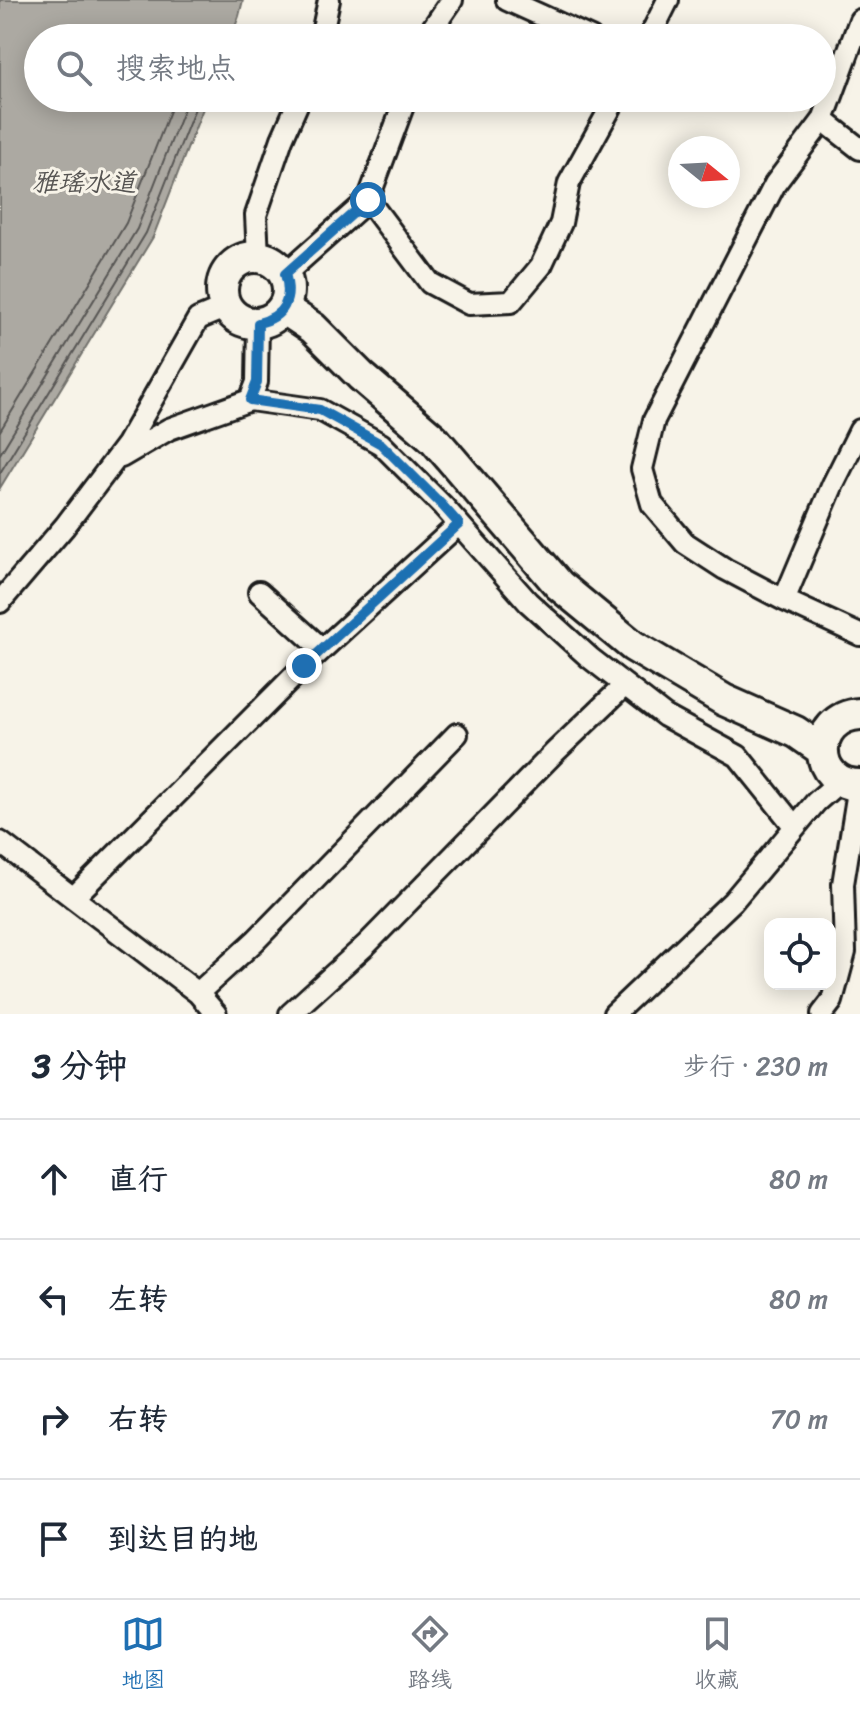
<!DOCTYPE html>
<html lang="zh">
<meta charset="utf-8">
<style>
:root{--surface:#fff;--page:#f6f6f7;--text:#1f2937;--muted:#747a83;--line:#e0e1e3;--accent:#1f6fb2}
body{margin:0;font-family:Sriracha,"LXGW WenKai TC",sans-serif;background:var(--page);color:var(--text)}
.controls{position:absolute;right:24px;bottom:24px;display:grid;overflow:hidden;border-radius:16px;box-shadow:0 4px 20px #0003}
.controls button{width:72px;height:72px;display:grid;place-items:center;padding:0;border:0;border-bottom:2px solid var(--line);background:var(--surface);color:var(--text);font:40px sans-serif}
.compass{position:absolute;left:668px;top:136px;width:72px;height:72px;border-radius:50%;background:var(--surface);box-shadow:0 4px 20px #0003;rotate:108deg}
.stop{position:absolute;width:24px;height:24px;margin:-18px;border:6px solid #1f6fb2;border-radius:50%;background:#fff}
.stop.end{background:#1f6fb2;border-color:#fff;box-shadow:0 2px 8px #0008}
.list{margin:0;padding:0;list-style:none}
h2{display:flex;justify-content:space-between;align-items:center;height:104px;margin:0;padding:0 32px;font-size:34px}
h2 small{font-size:26px;font-weight:400;color:var(--muted)}
.list li{display:grid;grid-template-columns:52px 1fr auto;gap:24px;align-items:center;box-sizing:border-box;height:120px;padding:0 32px;border-top:2px solid var(--line)}
.list b{display:block;font-size:30px;white-space:nowrap}
.list em{font-size:26px;font-style:normal;color:var(--muted)}
.icon{flex:none;width:44px;height:44px;fill:none;stroke:currentColor;stroke-width:2;stroke-linecap:round;stroke-linejoin:round}
.map{position:relative;flex:none;width:860px;height:1014px;overflow:hidden}
.search{position:absolute;background:var(--surface);box-shadow:0 4px 20px #0003;left:24px;right:24px;top:24px;height:88px;display:flex;align-items:center;gap:20px;box-sizing:border-box;padding:0 28px;border-radius:44px;color:var(--muted);font-size:30px}
.sheet{height:584px;background:var(--surface)}
nav{display:flex;justify-content:space-around;align-items:center;box-sizing:border-box;height:112px;border-top:2px solid var(--line);background:var(--surface);font-size:22px;color:var(--muted)}
nav a{display:grid;justify-items:center;gap:4px}
nav .on{color:var(--accent)}
.map>svg:first-child{display:block}
</style>
<div class="map">
<svg width="860" height="1014" viewBox="0 0 860 1014">
<rect width="100%" height="100%" fill="#f7f3e8"/>
<filter id="ink" filterUnits="userSpaceOnUse"><feTurbulence type="fractalNoise" baseFrequency=".0125" numOctaves="2"/><feDisplacementMap in="SourceGraphic" scale="16" xChannelSelector="R" yChannelSelector="G"/><feConvolveMatrix kernelMatrix="1 2 1 2 8 2 1 2 1" color-interpolation-filters="sRGB"/></filter>
<g filter="url(#ink)">
<path fill="#aca9a2" stroke="#72716c" stroke-width="2" d="M 0,0 L 243,0 L 239,16 L 231,38 L 38,38 L 38,98 L 207,98 L 153,237 L 0,488 Z"/>
<g fill="none" stroke-linecap="round" stroke-linejoin="round">
<path stroke="#565452" stroke-width="2" d="M 0,431 L 126,223 L 175,98
M 0,454 L 137,229 L 188,98
M 0,473 L 146,233 L 199,98"/>
<g stroke="#1c1c1c" stroke-width="26">
<path id="street" d="M 507,0 L 591,38
M 860,20 L 823,120 L 775,184 L 654,420 L 642,469 L 652,504 L 685,543 L 725,569 L 784,600 L 860,635
M 321,38 L 329,0
M 429,38 L 432,29 L 452,0
M 649,38 L 668,0
M 823,120 L 860,149
M 368,200 L 430,283 L 469,304 L 511,302 L 541,266 L 561,223 L 569,183 L 616,98
M 258,257 L 256,215 L 282,139 L 300,98
M 285,274 L 368,200 L 406,98
M 250,400 L 320,410 L 381,444 L 443,506 L 528,602 L 590,658 L 665,716 L 738,756 L 795,827
M 121,457 L 169,429 L 250,400 L 257,382 L 258,323
M 259,592 L 322,649
M 784,600 L 833,484 L 860,430
M 0,602 L 65,526 L 127,444 L 198,319 L 227,307
M 0,842 L 198,993 L 216,1014
M 73,898 L 304,666 L 459,524
M 198,993 L 255,941 L 457,734
M 290,1014 L 367,944 L 554,753 L 625,685
M 614,1014 L 733,901 L 816,802 L 840,781
M 822,1014 L 832,1001 L 845,952 L 843,884 L 859,785"/>
</g>
<g stroke="#1c1c1c" stroke-width="36">
<path id="secondary" d="M222 290a33 33 0 1 1 66 0a33 33 0 1 1-66 0Z
M 283,308 L 313,328 L 361,376 L 434,439 L 559,585 L 633,646 L 724,700 L 796,732 L 822,750
M 860,714 C 810,717 811,785 860,785"/>
</g>
<use href="#street" stroke="#f7f3e8" stroke-width="20"/>
<use href="#secondary" stroke="#f7f3e8" stroke-width="30"/>
</g>
</g>
<g fill="none" stroke-linecap="round" stroke-linejoin="round" filter="url(#ink)">
<path stroke="#1f6fb2" stroke-width="10" d="M 304,666 L 459,524 L 443,506 L 381,444 L 320,410 L 250,400 L 257,382 L 258,323 C 284,317 293,300 285,274 L 368,200"/>
</g>
<g text-anchor="middle" dominant-baseline="central" stroke-width="6" stroke-linejoin="round" paint-order="stroke">
<g font-size="26" font-style="italic" fill="#565452" stroke="#f7f3e8">
<text x="84" y="182">雅瑶水道</text>
</g>
</g>
</svg>
<div class="controls">
<button><svg class="icon" aria-label="locate" viewBox="0 0 24 24"><circle cx="12" cy="12" r="6"/><path d="M12 2v4M12 18v4M2 12h4M18 12h4"/></svg></button>
</div>
<svg class="compass" viewBox="-18 -18 36 36"><path d="M0-13l5 13h-10z" fill="#e53935"/><path d="M0 13l5-13h-10z" fill="#747a83"/></svg>
<div class="stop" style="left:368px;top:200px"></div>
<div class="stop end" style="left:304px;top:666px"></div>
<div class="search"><svg class="icon" aria-label="search" viewBox="0 0 24 24"><circle cx="10" cy="10" r="6"/><path d="M15 15l6 6"/></svg>搜索地点</div>
</div>
<section class="sheet">
<h2>3 分钟<small>步行 · 230 m</small></h2>
<ul class="list">
<li><svg class="icon" aria-label="ahead" viewBox="0 0 24 24"><path d="M12 20V5M6 11l6-6 6 6"/></svg><div><b>直行</b></div><em>80 m</em></li>
<li><svg class="icon" aria-label="left" viewBox="0 0 24 24"><path d="M17 20v-9H6M10 6l-5 5 5 5"/></svg><div><b>左转</b></div><em>80 m</em></li>
<li><svg class="icon" aria-label="right" viewBox="0 0 24 24"><path d="M7 20v-9h11M14 6l5 5-5 5"/></svg><div><b>右转</b></div><em>70 m</em></li>
<li><svg class="icon" aria-label="arrive" viewBox="0 0 24 24"><path d="M6 21V4h12l-3 4 3 4H6"/></svg><div><b>到达目的地</b></div></li>
</ul>
</section>
<nav>
<a class="on"><svg class="icon" aria-label="map" viewBox="0 0 24 24"><path d="M3 6l6-2 6 2 6-2v14l-6 2-6-2-6 2zM9 4v14M15 6v14"/></svg>地图</a>
<a><svg class="icon" aria-label="directions" viewBox="0 0 24 24"><path d="M12 3l9 9-9 9-9-9zM9 14v-3h6M13 9l2 2-2 2"/></svg>路线</a>
<a><svg class="icon" aria-label="saved" viewBox="0 0 24 24"><path d="M7 4h10v16l-5-4-5 4z"/></svg>收藏</a>
</nav>
